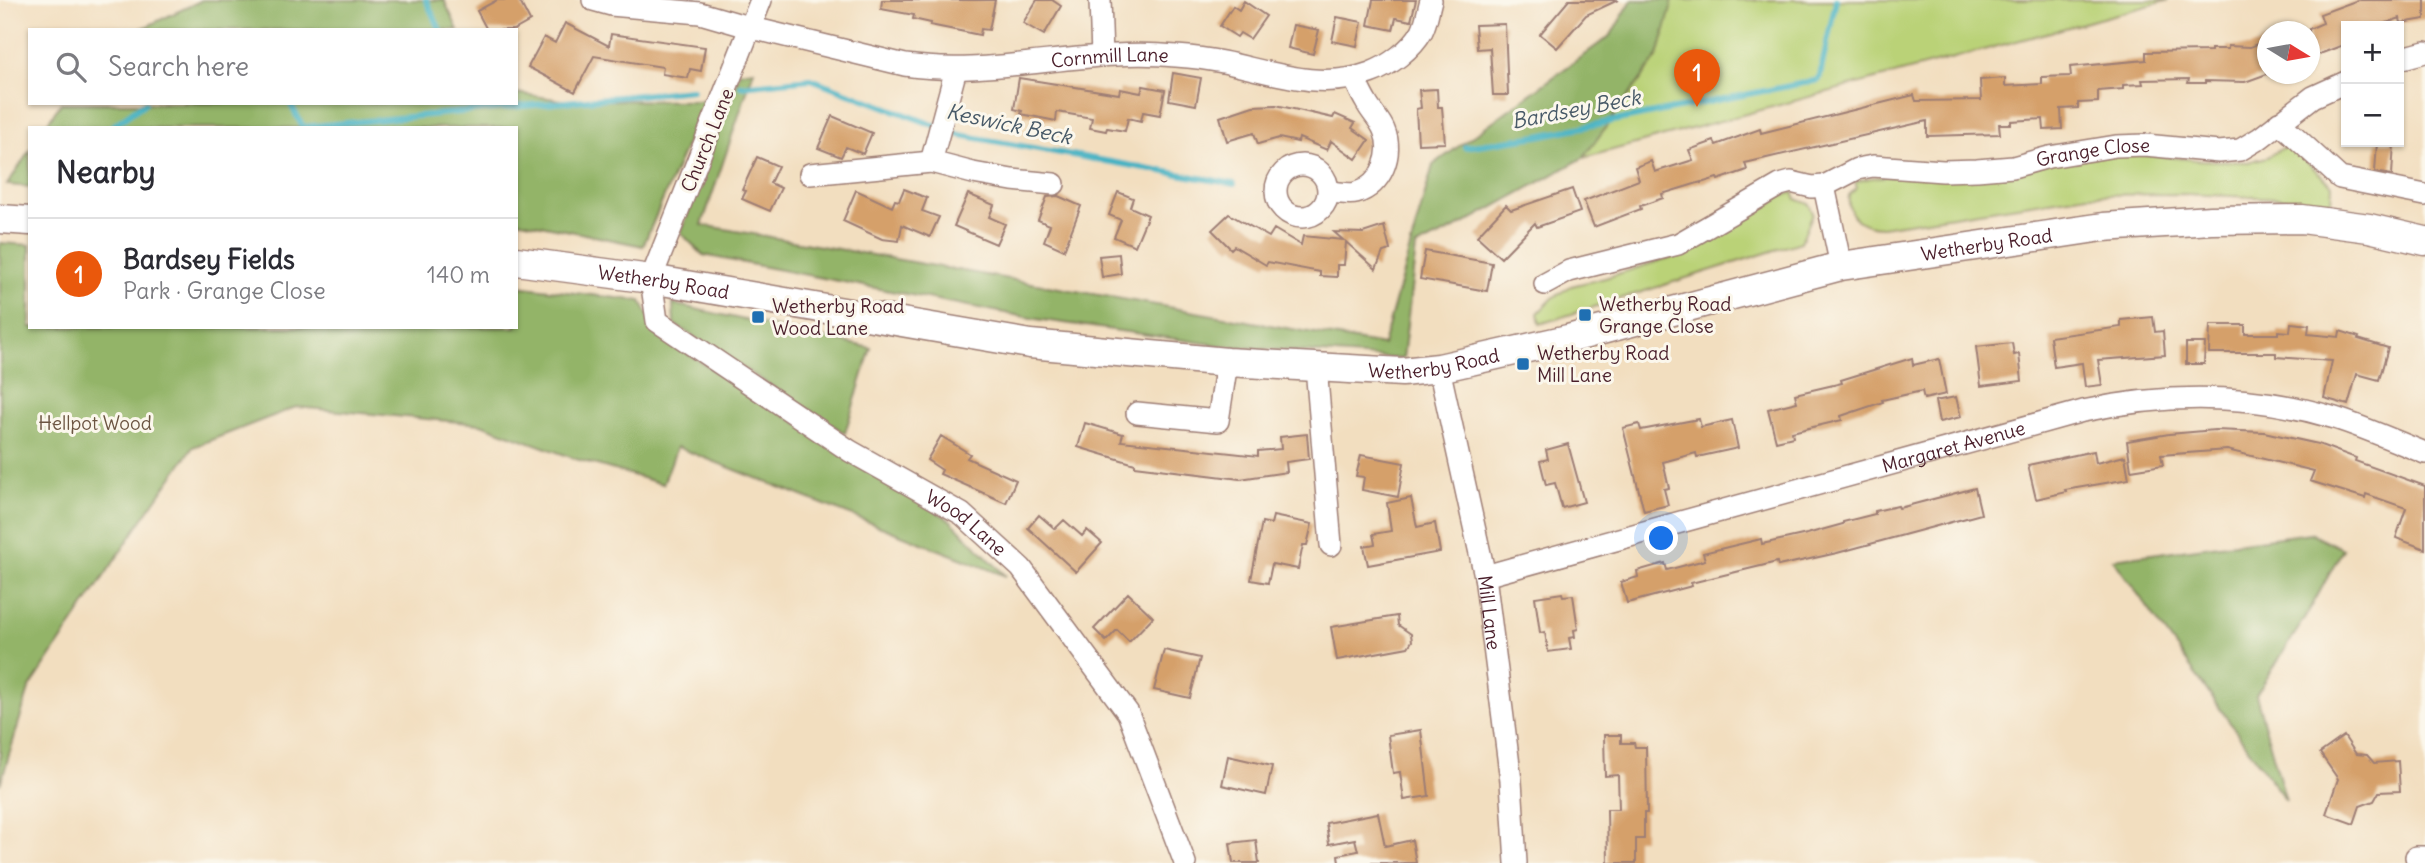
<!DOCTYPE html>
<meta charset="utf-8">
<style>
:root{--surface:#fff;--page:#f2f2f3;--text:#2b2b33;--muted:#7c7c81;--line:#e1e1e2;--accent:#ea580c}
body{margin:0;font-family:Delius,sans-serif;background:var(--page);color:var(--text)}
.controls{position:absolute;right:21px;top:21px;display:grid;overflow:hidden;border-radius:0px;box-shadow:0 2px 5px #0004}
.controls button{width:63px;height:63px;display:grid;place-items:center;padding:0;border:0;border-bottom:2px solid var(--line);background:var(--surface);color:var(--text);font:35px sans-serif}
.compass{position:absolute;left:2257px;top:21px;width:63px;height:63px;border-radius:50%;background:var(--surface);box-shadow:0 2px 5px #0004;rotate:101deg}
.you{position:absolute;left:1662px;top:539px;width:24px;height:24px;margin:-18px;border:5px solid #fff;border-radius:50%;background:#1a73e8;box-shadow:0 0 0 10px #1a73e833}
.badge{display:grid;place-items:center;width:46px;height:46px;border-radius:50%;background:var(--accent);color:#fff;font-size:23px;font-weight:700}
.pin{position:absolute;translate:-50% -58px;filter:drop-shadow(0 2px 4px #0008)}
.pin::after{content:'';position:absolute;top:37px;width:24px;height:21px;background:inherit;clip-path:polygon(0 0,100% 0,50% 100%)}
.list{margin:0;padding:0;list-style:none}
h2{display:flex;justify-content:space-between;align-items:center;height:91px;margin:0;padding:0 28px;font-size:30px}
h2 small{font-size:23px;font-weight:400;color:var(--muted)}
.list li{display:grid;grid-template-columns:46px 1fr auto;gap:21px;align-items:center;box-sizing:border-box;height:112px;padding:0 28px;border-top:2px solid var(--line)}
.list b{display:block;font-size:26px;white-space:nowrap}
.list p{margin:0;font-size:23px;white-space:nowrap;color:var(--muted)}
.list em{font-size:23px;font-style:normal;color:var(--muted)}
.icon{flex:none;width:38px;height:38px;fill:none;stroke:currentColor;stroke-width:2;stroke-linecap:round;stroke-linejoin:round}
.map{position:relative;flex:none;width:2425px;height:863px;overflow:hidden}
.search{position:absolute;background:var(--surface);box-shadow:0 2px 5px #0004;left:28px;top:28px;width:490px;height:77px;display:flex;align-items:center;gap:18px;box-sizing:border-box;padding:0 24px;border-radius:0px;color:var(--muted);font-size:26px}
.panel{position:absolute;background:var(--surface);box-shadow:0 2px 5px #0004;left:28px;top:126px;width:490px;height:203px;border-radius:0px}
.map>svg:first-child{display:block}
</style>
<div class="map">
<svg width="2425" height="863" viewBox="0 0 2425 863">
<rect width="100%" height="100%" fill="#fbf7ec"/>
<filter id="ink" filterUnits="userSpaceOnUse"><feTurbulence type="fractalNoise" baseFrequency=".0143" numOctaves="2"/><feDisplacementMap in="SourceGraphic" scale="14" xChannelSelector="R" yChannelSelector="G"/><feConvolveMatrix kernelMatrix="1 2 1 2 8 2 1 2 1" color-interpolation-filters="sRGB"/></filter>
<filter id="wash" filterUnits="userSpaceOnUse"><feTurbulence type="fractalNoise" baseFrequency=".00686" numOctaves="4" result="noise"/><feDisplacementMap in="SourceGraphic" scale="28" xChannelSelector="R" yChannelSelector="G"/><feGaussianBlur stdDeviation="1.57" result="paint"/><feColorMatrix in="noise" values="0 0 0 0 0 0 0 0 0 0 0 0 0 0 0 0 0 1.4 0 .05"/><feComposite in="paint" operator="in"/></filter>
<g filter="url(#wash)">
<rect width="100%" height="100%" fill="#f2debf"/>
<path fill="#bad277" stroke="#827851" stroke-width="2" d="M 1673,0 L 2169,0 L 1583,158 L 1658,56 Z
M 2288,145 L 2332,185 L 2331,203 L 2280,198 L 2182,194 L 2088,195 L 1882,227 C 1862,227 1846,217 1849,195 L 1857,188 L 1855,182 L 1870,178 L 2128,153 L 2197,160 L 2248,162 L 2267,157 Z
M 1793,192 L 1796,199 L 1809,204 L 1813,213 L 1801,242 L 1540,324 L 1538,313 L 1554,297 L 1571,286 L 1605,278 L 1675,256 L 1752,216 L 1780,197 Z"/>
<path fill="#93b468" stroke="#6e6a4a" stroke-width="2" d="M 202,0 L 444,0 L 458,30 L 139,30 Z
M 1632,0 L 1673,0 L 1658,56 L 1583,158 L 1456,228 L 1416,247 L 1403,359 L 1225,346 L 1036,319 L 703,255 L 681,233 L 740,72 L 754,70 L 702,225 L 1383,345 L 1433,165 L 1611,35 Z
M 516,93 L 561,100 L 705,101 L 643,246 L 516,220 L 516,128 L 44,128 L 61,103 L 516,103 Z
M 30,150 L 30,187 L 7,185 Z
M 0,243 L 30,245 L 30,327 L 516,327 L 516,286 L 641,301 L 657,334 L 950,520 L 1006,576 L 677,447 L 663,484 L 576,459 L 481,424 L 296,407 L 193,447 L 141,521 L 29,689 L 0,785 Z
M 673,304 L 871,348 L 845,433 L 674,324 Z
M 2310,533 L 2343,549 L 2307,615 L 2256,695 L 2286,801 L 2113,559 Z"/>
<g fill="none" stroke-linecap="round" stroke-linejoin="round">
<path stroke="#46b2c3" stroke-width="6" d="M 426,0 L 440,30
M 741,86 L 811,79 L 960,135 L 1234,184
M 290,103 L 303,127 L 692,90
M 110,128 L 145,103
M 1465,147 L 1538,136 L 1819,80 L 1836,0"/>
</g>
<g id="blocks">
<path fill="#d5a06a" d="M 497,0 L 519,0 L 530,21 L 514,30 L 487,30 L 477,11 Z
M 882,0 L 995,0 L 989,30 L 981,29 L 980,35 L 930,25 L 931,23 L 913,19 L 914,15 L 881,9 Z
M 1037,0 L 1052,0 L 1061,6 L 1044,35 L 1023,23 Z
M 1373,0 L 1416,0 L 1411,21 L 1396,18 L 1393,30 L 1368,25 Z
M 1569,0 L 1618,0 L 1586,15 L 1557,48 L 1540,34 Z
M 2358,0 L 2425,0 L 2425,19 L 2401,23 L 2400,18 L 2378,26 L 2346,26 L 2346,44 L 2309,58 L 2309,29 L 2323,23 L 2320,14 Z
M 1244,1 L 1266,16 L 1250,39 L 1240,33 L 1237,37 L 1220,26 L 1233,6 L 1239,10 Z
M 1337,17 L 1362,22 L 1357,46 L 1332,41 Z
M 565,23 L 609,46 L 611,34 L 705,47 L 701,71 L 690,69 L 688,78 L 662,74 L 663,67 L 594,56 L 575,92 L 528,67 L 544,37 L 555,43 Z
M 1505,24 L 1508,95 L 1493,95 L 1490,48 L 1477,49 L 1475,25 Z
M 1293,25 L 1319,30 L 1313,54 L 1288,48 Z
M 2267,40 L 2267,74 L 2245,82 L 2205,81 L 2205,83 L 2188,83 L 2189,79 L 2142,80 L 2143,84 L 2123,85 L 2123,89 L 2098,91 L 2098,102 L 2078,103 L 2078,108 L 2061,109 L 2062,129 L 2044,130 L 2043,119 L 2011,121 L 2011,124 L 1999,124 L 2000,134 L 1927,136 L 1927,121 L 1745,163 L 1747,170 L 1718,180 L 1717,178 L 1701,183 L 1701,182 L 1662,194 L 1663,198 L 1640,206 L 1641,209 L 1594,227 L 1584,201 L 1639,180 L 1635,167 L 1651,161 L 1655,172 L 1693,160 L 1689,150 L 1714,141 L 1716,145 L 1760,129 L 1761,133 L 1914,95 L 1916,101 L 1981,100 L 1980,80 L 2005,78 L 2005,86 L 2042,84 L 2042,77 L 2071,76 L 2070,67 L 2146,60 L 2146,52 L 2211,51 L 2211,49 L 2228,49 L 2228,46 L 2250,47 Z
M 1173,73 L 1201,78 L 1196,105 L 1169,100 Z
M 1019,78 L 1119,94 L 1120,89 L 1141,93 L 1143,86 L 1165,90 L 1160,115 L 1143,112 L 1141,121 L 1128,118 L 1125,131 L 1107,128 L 1106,131 L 1090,128 L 1092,118 L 1057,112 L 1056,121 L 1021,114 L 1022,111 L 1014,109 Z
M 1437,89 L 1438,107 L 1442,107 L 1445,143 L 1418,144 L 1416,109 L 1421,108 L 1419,90 Z
M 1276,105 L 1333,118 L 1335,114 L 1355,123 L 1352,128 L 1369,140 L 1356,159 L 1331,141 L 1327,150 L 1299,138 L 1298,142 L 1279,138 L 1258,144 L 1254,133 L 1227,141 L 1220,117 L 1253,106 Z
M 832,116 L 872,133 L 863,154 L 846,147 L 841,157 L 818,148 Z
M 2377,142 L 2394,142 L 2392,175 L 2375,172 Z
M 757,157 L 778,166 L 770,183 L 781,188 L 770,211 L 742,199 L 746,191 L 742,190 Z
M 904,189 L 927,198 L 922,211 L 939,217 L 930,237 L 902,225 L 899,241 L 882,239 L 843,221 L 856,190 L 892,207 L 895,200 L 899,201 Z
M 1572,189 L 1580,212 L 1537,227 L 1535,223 L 1501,258 L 1477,236 L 1506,205 L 1511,210 Z
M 1118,192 L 1133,198 L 1130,207 L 1148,215 L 1135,246 L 1114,237 L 1121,220 L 1109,215 Z
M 968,194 L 994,205 L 989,217 L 1005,224 L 996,244 L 954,226 Z
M 1058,196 L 1081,206 L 1064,250 L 1044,241 L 1050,225 L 1038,220 L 1047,197 Z
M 1229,214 L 1269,237 L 1274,229 L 1301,245 L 1303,236 L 1343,240 L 1334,232 L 1363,233 L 1384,226 L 1390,250 L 1383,252 L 1376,269 L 1346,242 L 1344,265 L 1337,265 L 1337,277 L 1320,276 L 1320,272 L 1268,262 L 1266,265 L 1234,246 L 1231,249 L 1212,230 Z
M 1425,251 L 1492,263 L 1487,291 L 1420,279 Z
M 1119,254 L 1121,274 L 1102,277 L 1099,256 Z
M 2153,317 L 2155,332 L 2163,331 L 2165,355 L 2098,360 L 2102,385 L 2085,387 L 2082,363 L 2054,367 L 2050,337 L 2121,327 L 2121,320 Z
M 2291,323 L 2309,325 L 2308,334 L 2339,337 L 2340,331 L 2359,337 L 2358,339 L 2388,348 L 2379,380 L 2357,374 L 2348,405 L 2324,398 L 2332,361 L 2276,357 L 2276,353 L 2209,353 L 2210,325 L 2245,325 L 2245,334 L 2278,334 L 2278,331 L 2290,332 Z
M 2012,343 L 2014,355 L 2019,354 L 2022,381 L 1981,386 L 1976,347 Z
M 2186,343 L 2205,343 L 2204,364 L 2186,364 Z
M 1912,358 L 1913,365 L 1939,359 L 1946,394 L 1924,399 L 1922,391 L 1882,400 L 1883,402 L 1841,416 L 1842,420 L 1792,432 L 1793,437 L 1776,441 L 1768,409 L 1797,402 L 1795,394 L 1842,383 L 1841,380 Z
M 1956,397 L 1961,417 L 1939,422 L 1935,401 Z
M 1699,419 L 1701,427 L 1732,420 L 1738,448 L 1697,457 L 1696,453 L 1663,462 L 1669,488 L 1664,489 L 1668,505 L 1644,511 L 1623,428 L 1639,424 L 1641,430 Z
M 1085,423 L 1123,434 L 1121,441 L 1258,456 L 1258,451 L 1281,449 L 1280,437 L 1307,434 L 1309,459 L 1286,462 L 1287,472 L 1240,479 L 1135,466 L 1135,464 L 1078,447 Z
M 2215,430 L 2264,432 L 2318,444 L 2356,458 L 2355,461 L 2425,486 L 2425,549 L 2396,538 L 2406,508 L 2366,494 L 2365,498 L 2310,481 L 2314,471 L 2227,450 L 2161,455 L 2163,465 L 2131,470 L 2127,441 L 2169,434 Z
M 941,436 L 970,454 L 967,458 L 1016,480 L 1006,503 L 940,474 L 942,470 L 927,460 Z
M 1568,444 L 1584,502 L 1562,508 L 1555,483 L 1546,485 L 1540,461 L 1548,459 L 1546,450 Z
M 2094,451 L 2096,463 L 2125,456 L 2129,479 L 2065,490 L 2066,492 L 2036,499 L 2028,465 Z
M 1361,455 L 1404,463 L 1398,497 L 1362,490 L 1364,477 L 1356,476 Z
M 1975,488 L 1981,514 L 1837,553 L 1778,566 L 1777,562 L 1691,583 L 1692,586 L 1627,603 L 1621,582 L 1638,577 L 1637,571 L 1665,563 L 1667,570 L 1705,560 L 1703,553 L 1761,539 L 1762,544 L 1807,534 L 1843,524 L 1843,522 L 1875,514 L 1875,511 L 1898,506 L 1899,508 Z
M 1411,498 L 1417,527 L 1435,523 L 1440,552 L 1368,565 L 1364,546 L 1375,544 L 1373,534 L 1391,531 L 1387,503 Z
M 1039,515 L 1055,529 L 1064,520 L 1082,536 L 1087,530 L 1102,543 L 1076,572 L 1028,528 Z
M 1273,516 L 1312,524 L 1307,545 L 1303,545 L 1298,569 L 1272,564 L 1268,583 L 1251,580 L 1262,522 L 1271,524 Z
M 1128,593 L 1153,617 L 1129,642 L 1117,630 L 1106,641 L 1094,629 Z
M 1562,593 L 1563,596 L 1573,595 L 1578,629 L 1574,630 L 1575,637 L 1569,638 L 1571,649 L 1548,652 L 1545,632 L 1540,633 L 1535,597 Z
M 1397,616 L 1398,625 L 1411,634 L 1412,641 L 1408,647 L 1337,660 L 1331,627 Z
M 1164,650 L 1200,658 L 1190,698 L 1154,690 Z
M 1421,730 L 1429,796 L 1404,800 L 1400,772 L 1393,773 L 1388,735 Z
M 1604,735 L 1621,735 L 1621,743 L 1634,743 L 1635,747 L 1646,747 L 1647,813 L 1644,813 L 1644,839 L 1636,839 L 1636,863 L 1608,863 L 1607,809 L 1619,809 L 1618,775 L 1605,776 Z
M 2344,736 L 2356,754 L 2367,755 L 2374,763 L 2398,761 L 2400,791 L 2379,792 L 2374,801 L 2360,806 L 2354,824 L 2326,814 L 2338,779 L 2320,753 Z
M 1228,756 L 1272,766 L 1266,795 L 1222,785 Z
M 1378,813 L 1385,846 L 1412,840 L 1416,863 L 1339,863 L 1338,855 L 1358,851 L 1355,839 L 1329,844 L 1326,823 Z
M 1256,840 L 1259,863 L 1233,863 L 1230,843 Z"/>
</g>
</g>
<g filter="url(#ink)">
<use href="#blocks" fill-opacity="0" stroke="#9e7e75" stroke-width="2"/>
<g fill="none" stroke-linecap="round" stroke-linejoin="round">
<g stroke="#9e7e75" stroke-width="24">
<g id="minor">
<path id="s1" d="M 593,0 L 611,5 L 700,13 L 752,28 L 905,65 C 995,78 1085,47 1176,56 C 1191,57 1208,59 1223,62 C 1271,72 1321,91 1370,73 C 1389,66 1412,49 1422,31 C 1427,21 1428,10 1431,0"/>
<path id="s2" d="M 761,0 L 651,279 L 657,321 L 850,451 L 962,514 L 1021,568 L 1128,713 L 1185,863"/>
<path d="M 1100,0 L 1102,56"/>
<path d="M 2399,59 L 2425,52"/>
<path d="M 2279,122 L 2340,178 L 2425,195"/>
<path d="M 931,162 L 956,69"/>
<circle cx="1302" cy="191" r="26"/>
<path d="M 810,174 L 931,162 L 973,173 L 1012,180 L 1054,184"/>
<path d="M 1824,186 L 1841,266"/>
<path d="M 1329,192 C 1337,192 1349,195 1356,193 C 1382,186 1394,153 1384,130 C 1380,120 1371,112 1366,102 C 1361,94 1358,86 1354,78"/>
<path id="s3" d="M 1545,284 L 1569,271 L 1678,244 L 1780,185 L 1791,182 L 1812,187 L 1824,186 L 1857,169 L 1873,166 L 1943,171 L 1977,170 L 2013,167 L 2049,157 L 2116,146 L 2145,145 L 2219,152 L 2240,150 L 2260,138 L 2313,97 L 2346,82"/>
<path d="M 1316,367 L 1331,545"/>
<path id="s4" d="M 1439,368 L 1485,576 L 1511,781 L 1516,863"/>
<path d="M 1137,413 L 1218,421 L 1227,362"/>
<path id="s5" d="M 1485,576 L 2083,411 C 2167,393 2252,393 2335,418 C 2366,428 2395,441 2425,453"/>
<path d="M 2416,857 L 2425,857"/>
</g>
</g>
<g stroke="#9e7e75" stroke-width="31">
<g id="major">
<path d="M 0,219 L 30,221"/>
<path id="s6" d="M 516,261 L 651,279 L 1030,344 L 1227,362 L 1402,372 L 1439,368 L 1568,339 L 1841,266 L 2103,227 L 2211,220 L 2302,219 L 2369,228 L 2425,241"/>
</g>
</g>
<use href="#minor" stroke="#fff" stroke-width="21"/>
<use href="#major" stroke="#fff" stroke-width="28"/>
</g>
</g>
<g fill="#1f6fb2" stroke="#fbf7ec" stroke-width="2.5">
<rect x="1578" y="308" width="14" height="14" rx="3.5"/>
<rect x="751" y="310" width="14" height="14" rx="3.5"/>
<rect x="1516" y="357" width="14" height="14" rx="3.5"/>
</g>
<g text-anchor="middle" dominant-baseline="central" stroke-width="6" stroke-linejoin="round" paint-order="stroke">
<g font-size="19" fill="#4a1f2b" stroke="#fbf7ec">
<text stroke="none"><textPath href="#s1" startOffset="525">Cornmill Lane</textPath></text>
<text transform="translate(707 140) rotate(-68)">Church Lane</text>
<text stroke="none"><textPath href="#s3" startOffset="578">Grange Close</textPath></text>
<text stroke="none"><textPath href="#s6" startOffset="1493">Wetherby Road</textPath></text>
<text stroke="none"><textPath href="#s6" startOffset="149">Wetherby Road</textPath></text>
<text stroke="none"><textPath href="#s6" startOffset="926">Wetherby Road</textPath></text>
<text stroke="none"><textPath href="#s5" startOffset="486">Margaret Avenue</textPath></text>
<text stroke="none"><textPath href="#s2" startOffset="712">Wood Lane</textPath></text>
<text stroke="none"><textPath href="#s4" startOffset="250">Mill Lane</textPath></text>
</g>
<g font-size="19" fill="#4a1f2b" stroke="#fbf7ec" text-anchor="start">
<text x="1599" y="304">Wetherby Road<tspan x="1599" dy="22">Grange Close</tspan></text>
<text x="772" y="306">Wetherby Road<tspan x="772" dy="22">Wood Lane</tspan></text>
<text x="1537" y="353">Wetherby Road<tspan x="1537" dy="22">Mill Lane</tspan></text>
</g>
<g font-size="19" fill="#6c5542" stroke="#fbf7ec">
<text x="95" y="423">Hellpot Wood</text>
</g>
<g font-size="21" font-style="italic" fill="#485a68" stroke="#fbf7ec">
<text transform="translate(1576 109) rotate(-11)">Bardsey Beck</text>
<text transform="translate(1009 124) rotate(12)">Keswick Beck</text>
</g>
</g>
</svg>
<div class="controls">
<button>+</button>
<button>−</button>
</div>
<svg class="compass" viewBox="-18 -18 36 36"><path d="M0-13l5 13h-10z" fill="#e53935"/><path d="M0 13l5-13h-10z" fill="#7c7c81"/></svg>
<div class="you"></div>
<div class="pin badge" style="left:1697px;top:107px">1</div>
<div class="search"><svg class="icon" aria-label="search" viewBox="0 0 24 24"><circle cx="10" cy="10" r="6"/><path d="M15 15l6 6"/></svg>Search here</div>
<section class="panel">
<h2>Nearby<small></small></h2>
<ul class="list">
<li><span class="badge">1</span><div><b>Bardsey Fields</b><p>Park · Grange Close</p></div><em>140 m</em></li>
</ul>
</section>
</div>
